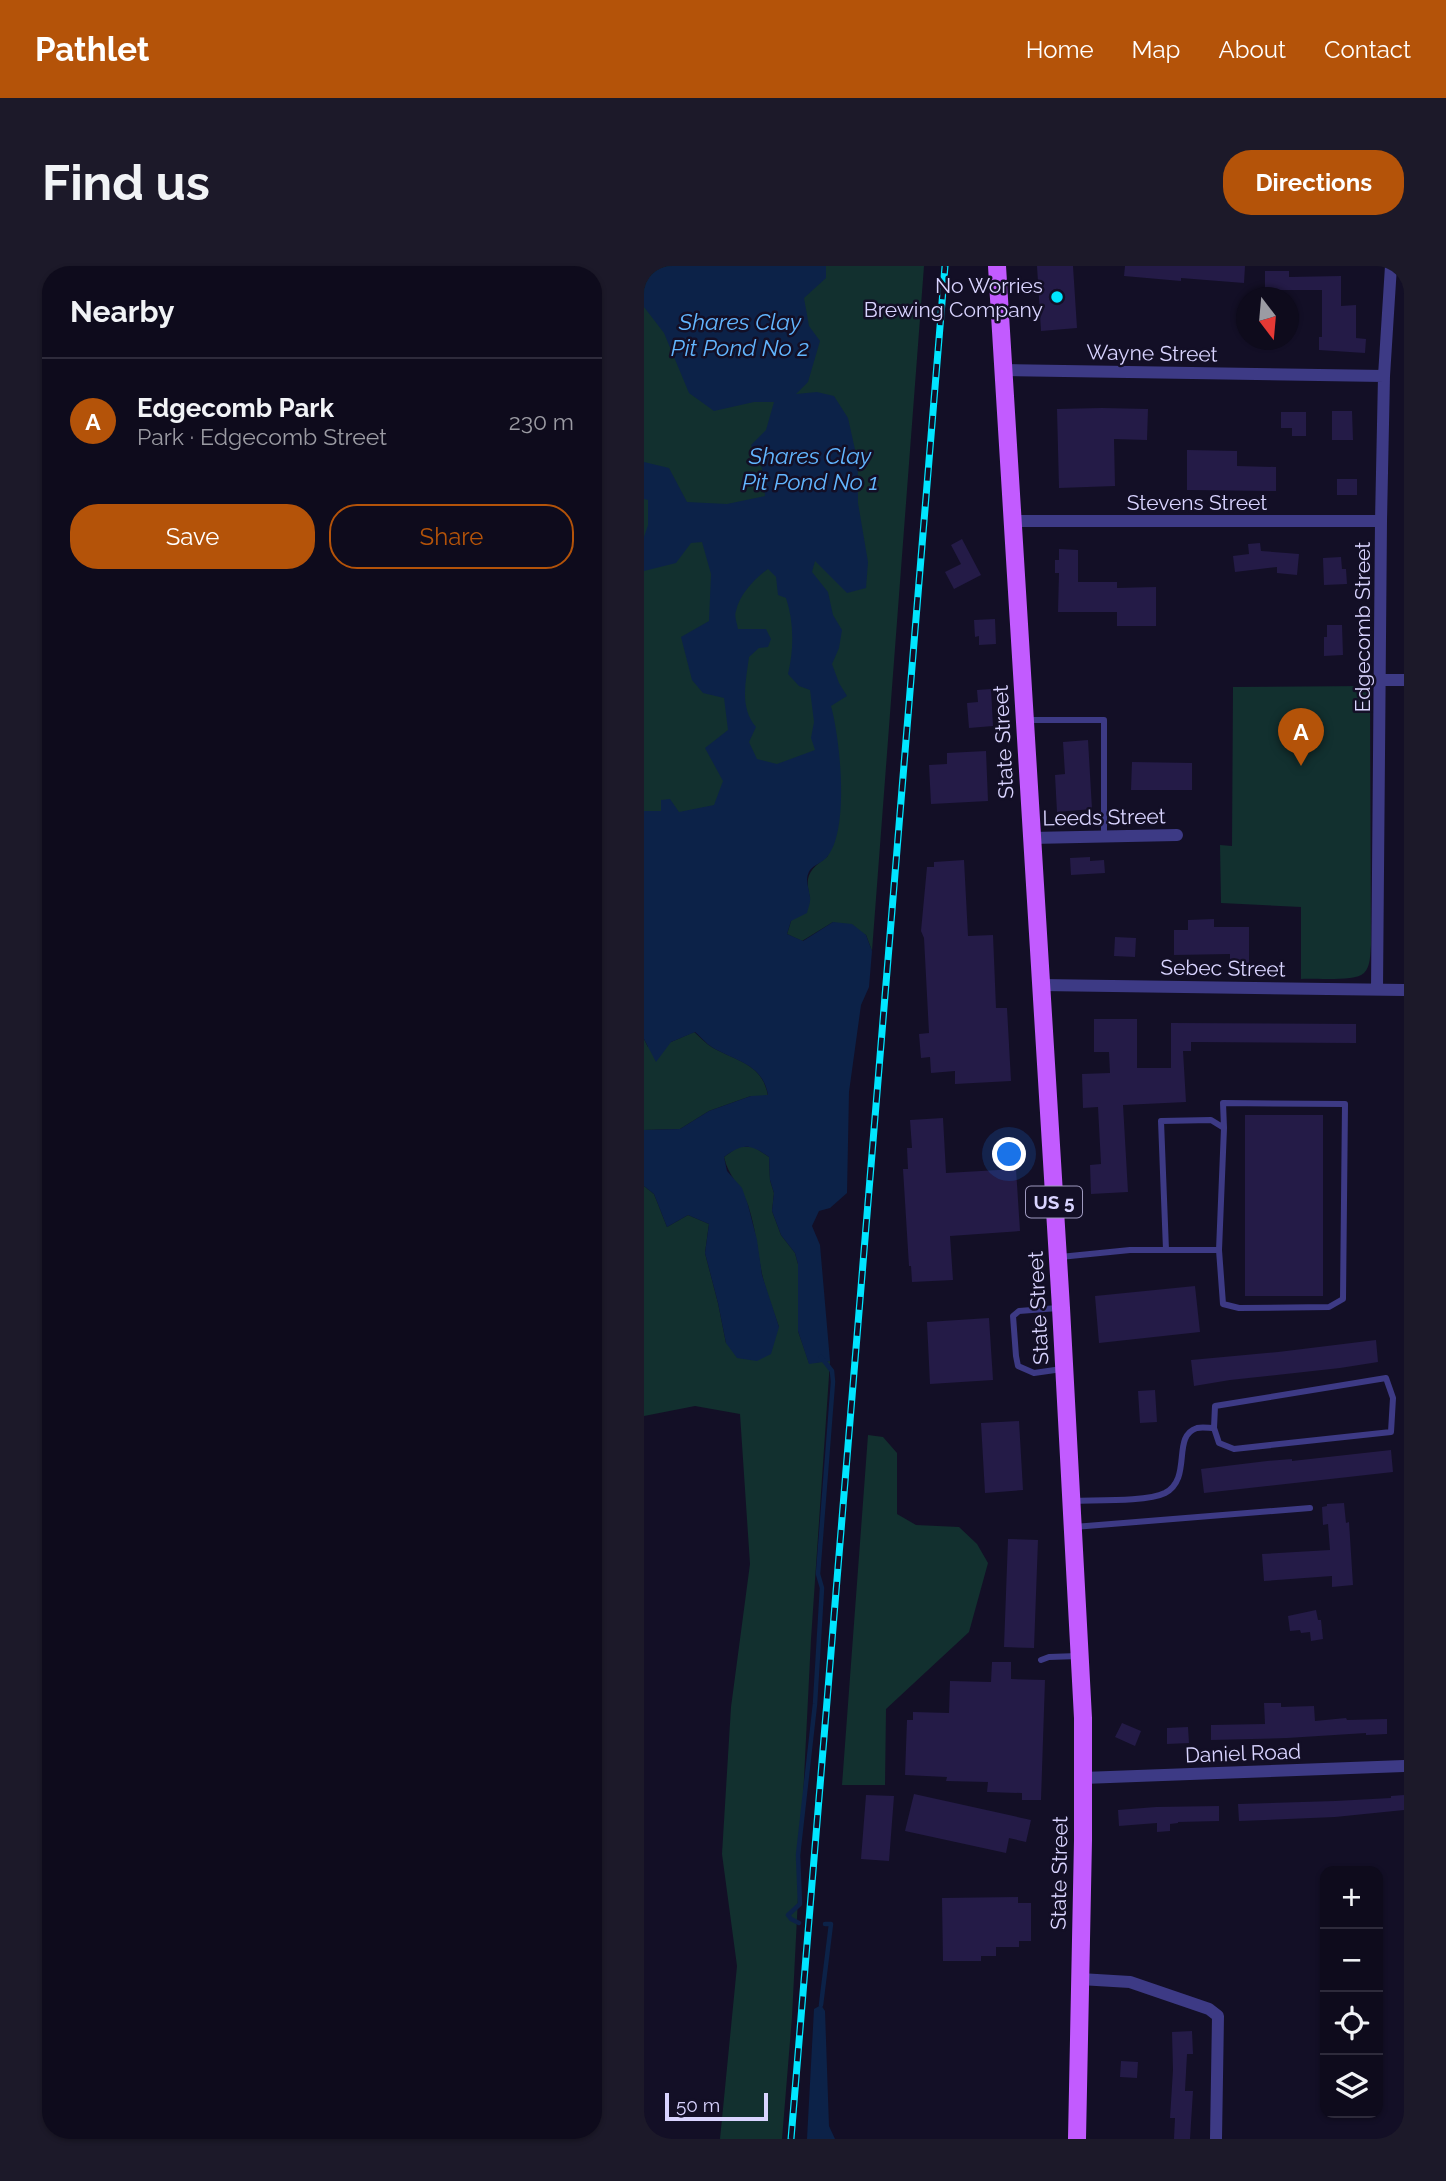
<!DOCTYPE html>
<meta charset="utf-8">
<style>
:root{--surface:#0e0b1c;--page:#1c1929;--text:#f1f3f6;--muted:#9b9ba3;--line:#2e2b3b;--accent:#b45309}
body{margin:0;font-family:Raleway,sans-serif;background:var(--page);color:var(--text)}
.controls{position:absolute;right:21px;bottom:21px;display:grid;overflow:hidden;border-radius:14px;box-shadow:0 2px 5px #0004}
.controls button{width:63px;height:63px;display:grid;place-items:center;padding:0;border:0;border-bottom:2px solid var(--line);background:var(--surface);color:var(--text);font:35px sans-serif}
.compass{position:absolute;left:592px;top:21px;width:63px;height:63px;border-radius:50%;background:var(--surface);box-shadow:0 2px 5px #0004;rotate:164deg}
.scale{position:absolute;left:21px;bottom:18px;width:103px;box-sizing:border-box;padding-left:7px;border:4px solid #d9d4ff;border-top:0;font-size:19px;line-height:24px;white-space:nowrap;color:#d9d4ff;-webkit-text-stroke:5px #130f26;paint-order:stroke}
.you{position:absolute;left:366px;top:889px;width:24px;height:24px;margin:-18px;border:5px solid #fff;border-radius:50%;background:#1a73e8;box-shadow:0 0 0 10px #1a73e833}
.badge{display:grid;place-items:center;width:46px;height:46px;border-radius:50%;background:var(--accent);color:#fff;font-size:23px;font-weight:700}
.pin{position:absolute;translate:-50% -58px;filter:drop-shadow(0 2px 4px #0008)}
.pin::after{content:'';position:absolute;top:37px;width:24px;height:21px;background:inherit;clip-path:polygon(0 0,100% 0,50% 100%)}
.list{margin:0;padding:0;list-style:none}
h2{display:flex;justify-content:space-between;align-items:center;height:91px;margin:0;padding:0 28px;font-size:30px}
h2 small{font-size:23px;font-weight:400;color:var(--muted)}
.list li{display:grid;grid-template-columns:46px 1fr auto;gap:21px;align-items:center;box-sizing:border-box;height:126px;padding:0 28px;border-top:2px solid var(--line)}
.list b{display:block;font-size:26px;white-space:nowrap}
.list p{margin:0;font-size:23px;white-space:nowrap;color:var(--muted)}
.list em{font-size:23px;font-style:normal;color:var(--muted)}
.actions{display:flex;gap:14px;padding:21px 28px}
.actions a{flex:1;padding:16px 0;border:2px solid var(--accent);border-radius:28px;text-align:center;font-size:24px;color:var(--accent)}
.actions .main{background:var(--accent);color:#fff}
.icon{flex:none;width:38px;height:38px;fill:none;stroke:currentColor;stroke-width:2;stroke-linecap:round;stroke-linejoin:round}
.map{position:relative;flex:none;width:760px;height:1873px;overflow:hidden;border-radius:28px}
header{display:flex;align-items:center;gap:42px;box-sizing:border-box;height:98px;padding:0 35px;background:var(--accent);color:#fff}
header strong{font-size:33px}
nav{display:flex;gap:38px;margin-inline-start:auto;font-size:24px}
.intro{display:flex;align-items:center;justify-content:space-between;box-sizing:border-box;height:168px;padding:0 42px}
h1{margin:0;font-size:49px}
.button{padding:18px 32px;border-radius:28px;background:var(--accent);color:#fff;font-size:24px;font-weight:700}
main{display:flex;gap:42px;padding:0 42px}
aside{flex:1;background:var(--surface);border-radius:28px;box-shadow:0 2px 5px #0004}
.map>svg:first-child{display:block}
</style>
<header>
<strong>Pathlet</strong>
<nav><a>Home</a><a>Map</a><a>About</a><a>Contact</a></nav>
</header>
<div class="intro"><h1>Find us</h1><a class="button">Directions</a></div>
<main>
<aside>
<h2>Nearby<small></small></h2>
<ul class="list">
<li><span class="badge">A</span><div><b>Edgecomb Park</b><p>Park · Edgecomb Street</p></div><em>230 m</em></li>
</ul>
<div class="actions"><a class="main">Save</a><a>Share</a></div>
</aside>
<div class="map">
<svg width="760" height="1873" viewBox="0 0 760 1873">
<rect width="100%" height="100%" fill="#130f26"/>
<path fill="#12302f" d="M 0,0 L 280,0 L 228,685 L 222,669 L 189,656 L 158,675 L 143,668 L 147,655 L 166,632 C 160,608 166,604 184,590 L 0,641 Z
M 726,420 L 727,679 C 726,688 727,700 720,707 C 711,716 671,712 657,713 L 657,641 L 577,637 L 576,579 L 588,580 L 589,421 Z
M 50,766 C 57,772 64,780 73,784 C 97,796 119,800 124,830 L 107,830 L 65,845 L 36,863 L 0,864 L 0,773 L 4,781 L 27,776 Z
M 94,881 L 110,881 L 125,891 L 126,914 L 130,927 L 128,945 L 137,969 L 151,987 L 154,998 L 154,1065 L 165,1097 L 186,1095 L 167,1373 L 148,1751 L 138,1873 L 76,1873 L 93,1700 L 78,1588 L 87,1441 L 106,1298 L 96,1148 L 51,1140 L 0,1150 L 0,920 L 10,928 L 23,961 L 44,949 L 65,958 L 61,987 L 74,1037 L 82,1077 L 135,1061 C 129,1043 122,1026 118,1008 C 113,984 112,963 104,939 C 97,920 84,910 80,891 Z
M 224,1169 L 239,1171 L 253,1187 L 253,1248 L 272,1259 L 315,1261 L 333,1278 L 344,1297 L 325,1366 L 242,1443 L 241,1519 L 198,1519 Z"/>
<path fill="#0c2248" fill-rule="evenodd" d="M 0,0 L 182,0 L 182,12 L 160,32 L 165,60 L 176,75 L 164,116 L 152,128 L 173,126 L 190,130 L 204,152 L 214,197 L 214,237 L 224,296 L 222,322 L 203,327 L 171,295 L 168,306 L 184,326 L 189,349 L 198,364 L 195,382 L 188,398 L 195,417 L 203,430 L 187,440 C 196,472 206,564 183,591 C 179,596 170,599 166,604 C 160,613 165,622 166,631 C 167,636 164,642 163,647 L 147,655 L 143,668 L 159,675 L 189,656 L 208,658 L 222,669 L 228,685 L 225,721 L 217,739 L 205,826 L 203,927 L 186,942 L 175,945 L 168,960 L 176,979 L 186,1095 L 165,1098 L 154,1065 L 154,998 L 151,987 L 137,969 L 128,945 L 130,927 L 126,914 L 125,891 C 106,878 99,877 80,891 L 83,905 L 98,922 L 104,939 L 113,974 L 118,1009 L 135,1061 L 127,1088 L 113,1095 L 93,1092 L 82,1077 L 74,1037 L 61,987 L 65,958 L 44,949 L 23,961 L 10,928 L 0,920 L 0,864 L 36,863 L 65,845 L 107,830 L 124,829 C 119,800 96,796 73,784 C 64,780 58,772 51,766 L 27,776 L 12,796 L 0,773 L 0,545 L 17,545 L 17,534 L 26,533 L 35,546 L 70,539 L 79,515 L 61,482 L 84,464 L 80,432 L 59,427 L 48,414 L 37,371 L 65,355 L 67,308 L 58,276 L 47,277 L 32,297 L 0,305 L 0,271 L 4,259 L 4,234 L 0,233 L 0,196 L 25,202 L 43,236 L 83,238 L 121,230 L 118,202 L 107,179 L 122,164 L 130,136 L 110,136 L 70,145 L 45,127 L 20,67 L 0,41 ZM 124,303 L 132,311 L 134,329 L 142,332 C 150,356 150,383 144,408 L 155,420 L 166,424 L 170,456 L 167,472 L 171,484 L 133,498 L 113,493 L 105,476 L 112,461 C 95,441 102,415 105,391 L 115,382 L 124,381 L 127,373 L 122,363 L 94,363 C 93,357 90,350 92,345 C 95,329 111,312 124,303 Z
M 177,1739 L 181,1745 L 185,1860 L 191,1873 L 163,1873 L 170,1743 Z"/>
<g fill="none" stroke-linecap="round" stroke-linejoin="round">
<path stroke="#0c2248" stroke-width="4.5" d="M 155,1657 L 147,1653 L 144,1649 L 156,1638 L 154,1589 L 171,1438 L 178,1322 L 174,1308 L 189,1116 L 188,1105 L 177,1091
M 177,1739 L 187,1658 L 181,1658"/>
</g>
<path fill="#241b47" d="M 393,0 L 429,0 L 433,62 L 397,65 Z
M 481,0 L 601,0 L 600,17 L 537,12 L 537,15 L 480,10 Z
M 621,5 L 645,5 L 645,11 L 697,10 L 697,40 L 712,39 L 712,72 L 722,73 L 721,87 L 675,84 L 675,71 L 678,71 L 678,24 L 621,24 Z
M 458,142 L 504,143 L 503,174 L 470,173 L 471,220 L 415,222 L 413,143 Z
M 688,145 L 708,145 L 709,174 L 688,174 Z
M 637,146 L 662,146 L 662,170 L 648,170 L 648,162 L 637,162 Z
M 543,184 L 593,185 L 593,200 L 632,201 L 632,225 L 543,224 Z
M 693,213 L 713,213 L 713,229 L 693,229 Z
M 318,273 L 337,309 L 310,323 L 301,306 L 317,298 L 307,279 Z
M 616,277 L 617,285 L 655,288 L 653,309 L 633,307 L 633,301 L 591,306 L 589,290 L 605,288 L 604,278 Z
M 415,283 L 434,284 L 434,316 L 473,316 L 473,322 L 512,321 L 512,360 L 473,360 L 473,346 L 414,346 L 415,307 L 411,307 L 411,294 L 415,294 Z
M 697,291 L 698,303 L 702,303 L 703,318 L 680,319 L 679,292 Z
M 351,353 L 352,378 L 335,379 L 335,370 L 331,371 L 330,354 Z
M 683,359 L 698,359 L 699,389 L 680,390 L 680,371 L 683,371 Z
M 347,423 L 349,460 L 325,462 L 323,437 L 334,436 L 333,424 Z
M 444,474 L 448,543 L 413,546 L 411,509 L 421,508 L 419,476 Z
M 342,485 L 344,535 L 287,538 L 285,499 L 303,498 L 303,487 Z
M 488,496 L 548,497 L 548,524 L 487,524 Z
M 446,591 L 446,595 L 460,594 L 461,607 L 427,609 L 426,592 Z
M 320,594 L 324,670 L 349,669 L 352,742 L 363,742 L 367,815 L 311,818 L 311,805 L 287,807 L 286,791 L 277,792 L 275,768 L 285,767 L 280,672 L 277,665 L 283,601 L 290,601 L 290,596 Z
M 570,653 L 570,661 L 605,661 L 605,705 L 586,705 L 586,688 L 530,689 L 530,664 L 544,664 L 544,654 Z
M 471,671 L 492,672 L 491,691 L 470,690 Z
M 450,753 L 493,753 L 493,802 L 527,802 L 527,757 L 712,758 L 712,777 L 547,776 L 547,785 L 539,785 L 542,836 L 479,839 L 484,926 L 447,928 L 446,899 L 457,898 L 454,841 L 439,842 L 438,808 L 466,807 L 465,786 L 450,786 Z
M 601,849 L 679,849 L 679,1030 L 601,1030 Z
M 299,852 L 302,907 L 372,903 L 376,965 L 306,970 L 309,1014 L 268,1016 L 267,1000 L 265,1000 L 259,903 L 264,903 L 263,882 L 268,882 L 266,854 Z
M 551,1020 L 556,1066 L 455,1077 L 451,1030 Z
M 345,1052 L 349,1114 L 286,1118 L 283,1056 Z
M 732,1074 L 734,1096 L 696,1102 L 586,1114 L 550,1120 L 547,1094 L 634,1086 Z
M 511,1124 L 513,1156 L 496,1157 L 494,1125 Z
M 375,1155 L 379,1224 L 341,1227 L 337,1157 Z
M 747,1184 L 749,1206 L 560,1227 L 557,1203 L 623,1195 L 648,1193 L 648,1195 Z
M 700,1237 L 702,1257 L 705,1256 L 709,1319 L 688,1321 L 688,1310 L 620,1315 L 618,1288 L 686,1284 L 684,1258 L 679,1259 L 678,1241 L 683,1240 L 683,1238 Z
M 364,1273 L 394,1274 L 390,1382 L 360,1381 Z
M 672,1344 L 674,1354 L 677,1354 L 679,1373 L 667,1375 L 666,1366 L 657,1367 L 656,1364 L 646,1365 L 644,1350 Z
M 348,1396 L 367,1396 L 367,1413 L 401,1414 L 397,1534 L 378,1534 L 378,1527 L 343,1526 L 344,1516 L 302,1515 L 303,1511 L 261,1509 L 263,1454 L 269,1454 L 269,1446 L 305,1447 L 306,1415 L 347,1416 Z
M 620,1437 L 637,1437 L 637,1441 L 670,1440 L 671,1455 L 702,1452 L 703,1454 L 743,1453 L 743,1468 L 722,1469 L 722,1467 L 643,1472 L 567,1474 L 567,1459 L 621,1458 Z
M 478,1457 L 497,1465 L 491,1480 L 471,1471 Z
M 544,1461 L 545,1477 L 523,1478 L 523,1462 Z
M 270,1528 L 387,1554 L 382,1576 L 365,1572 L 362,1587 L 261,1565 Z
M 222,1529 L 250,1530 L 245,1595 L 217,1593 Z
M 760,1529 L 760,1544 L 691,1551 L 595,1555 L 594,1538 L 691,1535 L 747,1532 L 747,1530 Z
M 575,1540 L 575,1555 L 534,1556 L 534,1557 L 526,1558 L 526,1565 L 513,1566 L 513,1557 L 475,1560 L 474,1544 L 512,1541 Z
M 374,1631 L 374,1637 L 387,1637 L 387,1675 L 375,1675 L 375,1681 L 352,1681 L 352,1690 L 337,1690 L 337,1695 L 299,1695 L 298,1632 Z
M 548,1765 L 549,1788 L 543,1788 L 541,1825 L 549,1825 L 546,1873 L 530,1873 L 531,1852 L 526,1852 L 529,1804 L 528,1766 Z
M 477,1795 L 494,1796 L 493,1812 L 476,1811 Z"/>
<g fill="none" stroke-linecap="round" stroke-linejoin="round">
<path stroke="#3d3a85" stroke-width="6" d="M 383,454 L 460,454 L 460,570
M 522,984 L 517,855 L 567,854 L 580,862 L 575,984
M 416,991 L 486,984 L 575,984 L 579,1038 L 595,1042 L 685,1041 L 699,1033 L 701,838 L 579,837 L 580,862
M 414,1042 L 375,1045 L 369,1050 L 372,1090 L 374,1100 L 390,1107 L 418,1103
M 429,1235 C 451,1234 503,1236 521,1227 C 549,1212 527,1170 553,1162 C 558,1161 565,1162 570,1162 L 571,1140 L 742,1112 L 749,1132 L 747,1166 L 590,1183 L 575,1177 L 570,1162
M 430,1261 L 666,1242
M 397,1394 L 405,1391 L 434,1390"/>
<path stroke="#3d3a85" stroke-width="12" d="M 359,104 L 740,110
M 369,255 L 737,255
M 737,414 L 760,414
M 387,572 L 533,569
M 397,719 L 760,724
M 733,723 L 737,255 L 740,110 L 747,0
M 439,1512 L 760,1500
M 436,1713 L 486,1716 L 565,1743 L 574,1750 L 572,1873"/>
<path stroke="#c25bff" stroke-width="18" d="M 353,0 L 417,1042 L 439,1452 L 439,1574 L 433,1873"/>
<g stroke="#00e5ff" stroke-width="7">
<path id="rail" d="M 147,1873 L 301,0"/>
</g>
<use href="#rail" stroke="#130f26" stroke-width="4.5" stroke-dasharray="13" stroke-linecap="butt"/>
</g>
<circle fill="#00e5ff" stroke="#130f26" stroke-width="2.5" cx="413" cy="31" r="7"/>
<g text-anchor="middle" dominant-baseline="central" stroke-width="5" stroke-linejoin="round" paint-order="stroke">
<rect fill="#130f26" stroke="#9e99be" stroke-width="2" x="382" y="920.5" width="56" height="31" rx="5"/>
<g font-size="19" font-weight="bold" fill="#d9d4ff">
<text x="410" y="936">US 5</text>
</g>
<g font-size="21" fill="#d9d4ff" stroke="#130f26" text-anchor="end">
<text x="399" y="19">No Worries<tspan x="399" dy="24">Brewing Company</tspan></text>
</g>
<g font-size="21" fill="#d9d4ff" stroke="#130f26">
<text transform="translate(508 87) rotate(1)">Wayne Street</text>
<text x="553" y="236">Stevens Street</text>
<text transform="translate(718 361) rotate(-90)">Edgecomb Street</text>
<text transform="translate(359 476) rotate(-93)">State Street</text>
<text transform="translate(460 551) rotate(-1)">Leeds Street</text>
<text transform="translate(579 702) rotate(1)">Sebec Street</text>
<text transform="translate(394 1042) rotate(-93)">State Street</text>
<text transform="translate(599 1487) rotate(-2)">Daniel Road</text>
<text transform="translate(415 1607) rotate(-89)">State Street</text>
</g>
<g font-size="23" font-style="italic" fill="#62b6ff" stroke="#130f26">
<text x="96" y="55">Shares Clay<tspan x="96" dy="26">Pit Pond No 2</tspan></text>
<text x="166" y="189">Shares Clay<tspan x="166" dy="26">Pit Pond No 1</tspan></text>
</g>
</g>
</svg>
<div class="controls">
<button>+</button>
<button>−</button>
<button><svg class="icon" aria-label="locate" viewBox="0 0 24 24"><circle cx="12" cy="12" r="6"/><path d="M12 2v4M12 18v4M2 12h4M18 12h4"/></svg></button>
<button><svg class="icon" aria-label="layers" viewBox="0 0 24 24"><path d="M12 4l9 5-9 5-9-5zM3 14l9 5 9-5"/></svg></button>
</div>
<svg class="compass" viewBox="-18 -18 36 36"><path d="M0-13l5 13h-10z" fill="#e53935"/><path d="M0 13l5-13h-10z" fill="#9b9ba3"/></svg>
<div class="scale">50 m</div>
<div class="you"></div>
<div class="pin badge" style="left:657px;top:500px">A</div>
</div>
</main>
